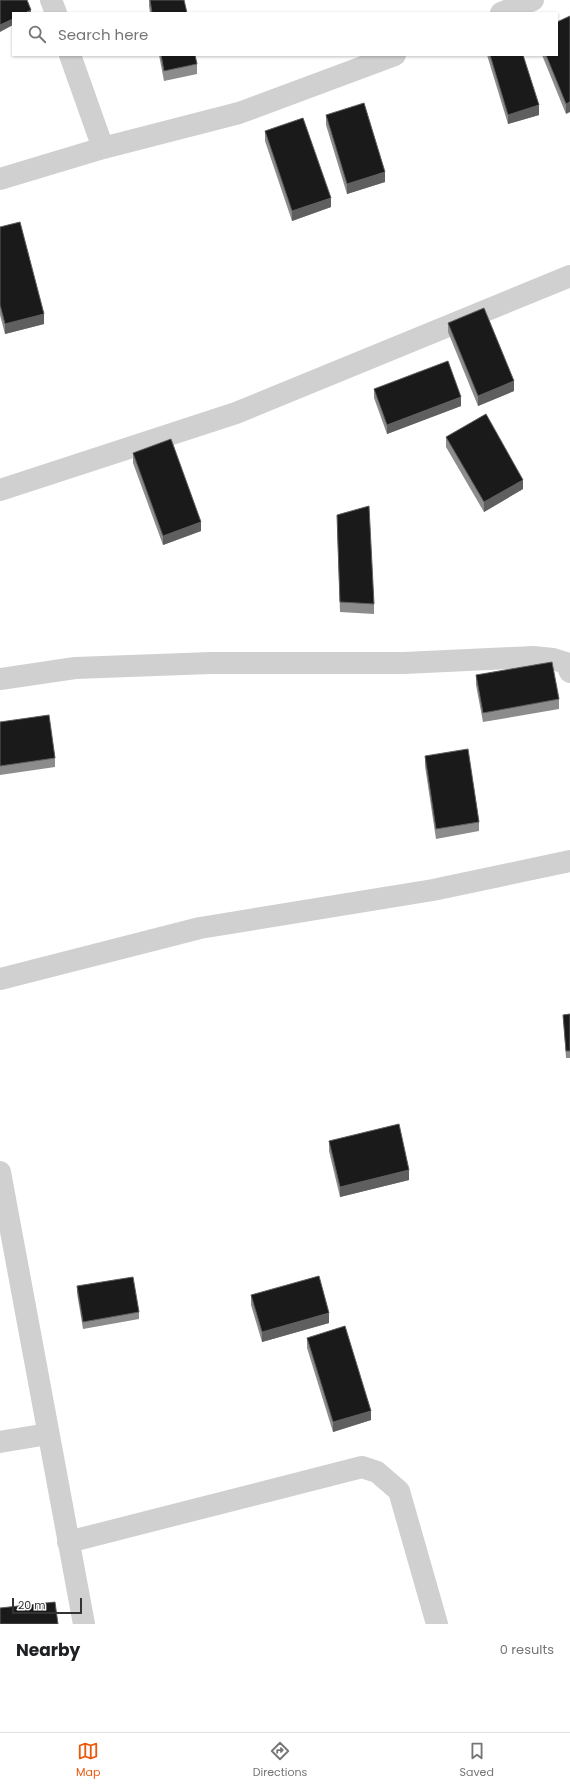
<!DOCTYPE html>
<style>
:root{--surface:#fff;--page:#f6f6f6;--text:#202124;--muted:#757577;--line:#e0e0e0;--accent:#ea580c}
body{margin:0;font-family:Poppins,sans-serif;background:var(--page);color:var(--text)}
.scale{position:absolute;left:12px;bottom:10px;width:70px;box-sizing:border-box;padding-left:4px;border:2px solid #333;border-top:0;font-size:11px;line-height:14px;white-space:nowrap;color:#333;-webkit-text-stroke:3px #fff;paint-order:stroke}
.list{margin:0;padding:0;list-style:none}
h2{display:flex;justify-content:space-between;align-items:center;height:52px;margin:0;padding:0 16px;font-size:17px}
h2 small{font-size:13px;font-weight:400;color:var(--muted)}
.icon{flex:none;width:22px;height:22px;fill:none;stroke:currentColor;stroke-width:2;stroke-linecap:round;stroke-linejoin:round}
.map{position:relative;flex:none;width:570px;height:1624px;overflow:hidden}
.search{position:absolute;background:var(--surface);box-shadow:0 1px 3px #0004;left:12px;right:12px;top:12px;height:44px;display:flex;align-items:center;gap:10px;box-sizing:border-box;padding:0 14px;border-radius:0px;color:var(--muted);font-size:15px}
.sheet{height:108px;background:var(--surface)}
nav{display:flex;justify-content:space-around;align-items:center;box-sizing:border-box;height:56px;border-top:1px solid var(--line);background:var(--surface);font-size:11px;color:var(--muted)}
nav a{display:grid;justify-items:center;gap:2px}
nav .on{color:var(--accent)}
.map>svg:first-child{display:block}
</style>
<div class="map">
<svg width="570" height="1624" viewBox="0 0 570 1624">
<rect width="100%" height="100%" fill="#fff"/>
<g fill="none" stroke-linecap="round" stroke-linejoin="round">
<path stroke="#d0d0d0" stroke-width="22" d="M 51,0 L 56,13
M 501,13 L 533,0
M 70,55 L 103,148
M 0,179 L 103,148 L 239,113 L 395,55
M 0,490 L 236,413 L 570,276
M 0,679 L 75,668 L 211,663 L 404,663 L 533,657 L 553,659 L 566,663 L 570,672
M 0,979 L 200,928 L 433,890 L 570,861
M 0,1172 L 84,1624
M 0,1442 L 48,1434
M 68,1542 L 362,1467 L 377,1472 L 399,1491 L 437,1624"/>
</g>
<path fill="#8c8c8c" d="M 149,0 L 184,0 L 187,13 L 150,13 L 149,6 Z
M 570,16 L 566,114 L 542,55 L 557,55 Z
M 159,55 L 195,55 L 197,64 L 197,74 L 164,81 Z
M 487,55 L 523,55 L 539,115 L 508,124 Z
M 326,115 L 385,182 L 347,194 L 326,125 Z
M 265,131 L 331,207 L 292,221 L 265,141 Z
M 0,227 L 44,324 L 5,334 L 0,315 Z
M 448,323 L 514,391 L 478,406 L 448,332 Z
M 374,389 L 461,406 L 387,434 L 374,398 Z
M 446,437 L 523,489 L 484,512 L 446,447 Z
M 133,453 L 201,531 L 163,545 L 133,463 Z
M 337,525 L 374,604 L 374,614 L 340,612 Z
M 476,675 L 559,699 L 559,709 L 483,722 L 476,685 Z
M 0,722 L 55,758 L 55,767 L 0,775 Z
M 425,756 L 479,822 L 479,831 L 436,839 L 425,766 Z
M 570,1014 L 570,1058 L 566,1058 L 563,1015 Z
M 329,1141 L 409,1180 L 340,1197 L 329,1151 Z
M 77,1286 L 139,1312 L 139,1319 L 83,1329 L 77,1293 Z
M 251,1295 L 329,1323 L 262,1342 L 251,1305 Z
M 307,1338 L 371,1420 L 333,1432 L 307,1348 Z"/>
<path fill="#5f5f5f" d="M 31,10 L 31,13 L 25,13 Z
M 13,19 L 13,25 L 0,32 L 0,25 Z
M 570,102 L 570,112 L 566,114 L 566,104 Z
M 539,105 L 539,115 L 508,124 L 508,115 Z
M 385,172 L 385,182 L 347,194 L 347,184 Z
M 331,198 L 331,207 L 292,221 L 292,211 Z
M 44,314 L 44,324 L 5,334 L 5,324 Z
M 514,381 L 514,391 L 478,406 L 478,396 Z
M 461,397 L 461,406 L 387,434 L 387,425 Z
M 523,480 L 523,489 L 484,512 L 484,502 Z
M 201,522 L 201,531 L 163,545 L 163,536 Z
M 409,1170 L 409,1180 L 340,1197 L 340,1187 Z
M 329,1313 L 329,1323 L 262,1342 L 262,1332 Z
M 371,1411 L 371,1420 L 333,1432 L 333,1422 Z"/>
<path fill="#1a1a1a" stroke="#5f5f5f" d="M 0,0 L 27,0 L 31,10 L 25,13 L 13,13 L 13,19 L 0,25 Z
M 150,0 L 184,0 L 187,13 L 152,13 Z
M 570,16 L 570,102 L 566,104 L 546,55 L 557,55 L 557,22 Z
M 161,55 L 195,55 L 197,64 L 164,71 Z
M 490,55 L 523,55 L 539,105 L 508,115 Z
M 364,103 L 385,172 L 347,184 L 326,115 Z
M 303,118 L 331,198 L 292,211 L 265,131 Z
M 20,222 L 44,314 L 5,324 L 0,305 L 0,227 Z
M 484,308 L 514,381 L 478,396 L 448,323 Z
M 448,361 L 461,397 L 387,425 L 374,389 Z
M 486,414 L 523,480 L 484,502 L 446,437 Z
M 171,439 L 201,522 L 163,536 L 133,453 Z
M 369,506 L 374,604 L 340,602 L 337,515 Z
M 552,662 L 559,699 L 483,713 L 476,675 Z
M 49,715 L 55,758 L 0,766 L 0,722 Z
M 468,749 L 479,822 L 436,829 L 425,756 Z
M 570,1014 L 570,1051 L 566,1051 L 563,1015 Z
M 399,1124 L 409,1170 L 340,1187 L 329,1141 Z
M 319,1276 L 329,1313 L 262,1332 L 251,1295 Z
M 133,1277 L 139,1312 L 83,1322 L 77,1286 Z
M 345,1326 L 371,1411 L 333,1422 L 307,1338 Z
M 55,1602 L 58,1624 L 0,1624 L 0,1608 Z"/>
</svg>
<div class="scale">20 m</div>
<div class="search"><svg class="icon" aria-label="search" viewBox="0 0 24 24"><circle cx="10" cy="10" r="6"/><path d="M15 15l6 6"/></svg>Search here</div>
</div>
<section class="sheet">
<h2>Nearby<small>0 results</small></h2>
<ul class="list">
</ul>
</section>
<nav>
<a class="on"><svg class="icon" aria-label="map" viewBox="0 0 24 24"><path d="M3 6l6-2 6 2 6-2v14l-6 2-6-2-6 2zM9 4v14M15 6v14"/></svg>Map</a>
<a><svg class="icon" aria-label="directions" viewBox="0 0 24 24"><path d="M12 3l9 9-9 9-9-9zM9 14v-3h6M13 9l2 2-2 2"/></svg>Directions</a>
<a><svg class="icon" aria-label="saved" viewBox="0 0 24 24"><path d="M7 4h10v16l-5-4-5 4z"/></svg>Saved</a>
</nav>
